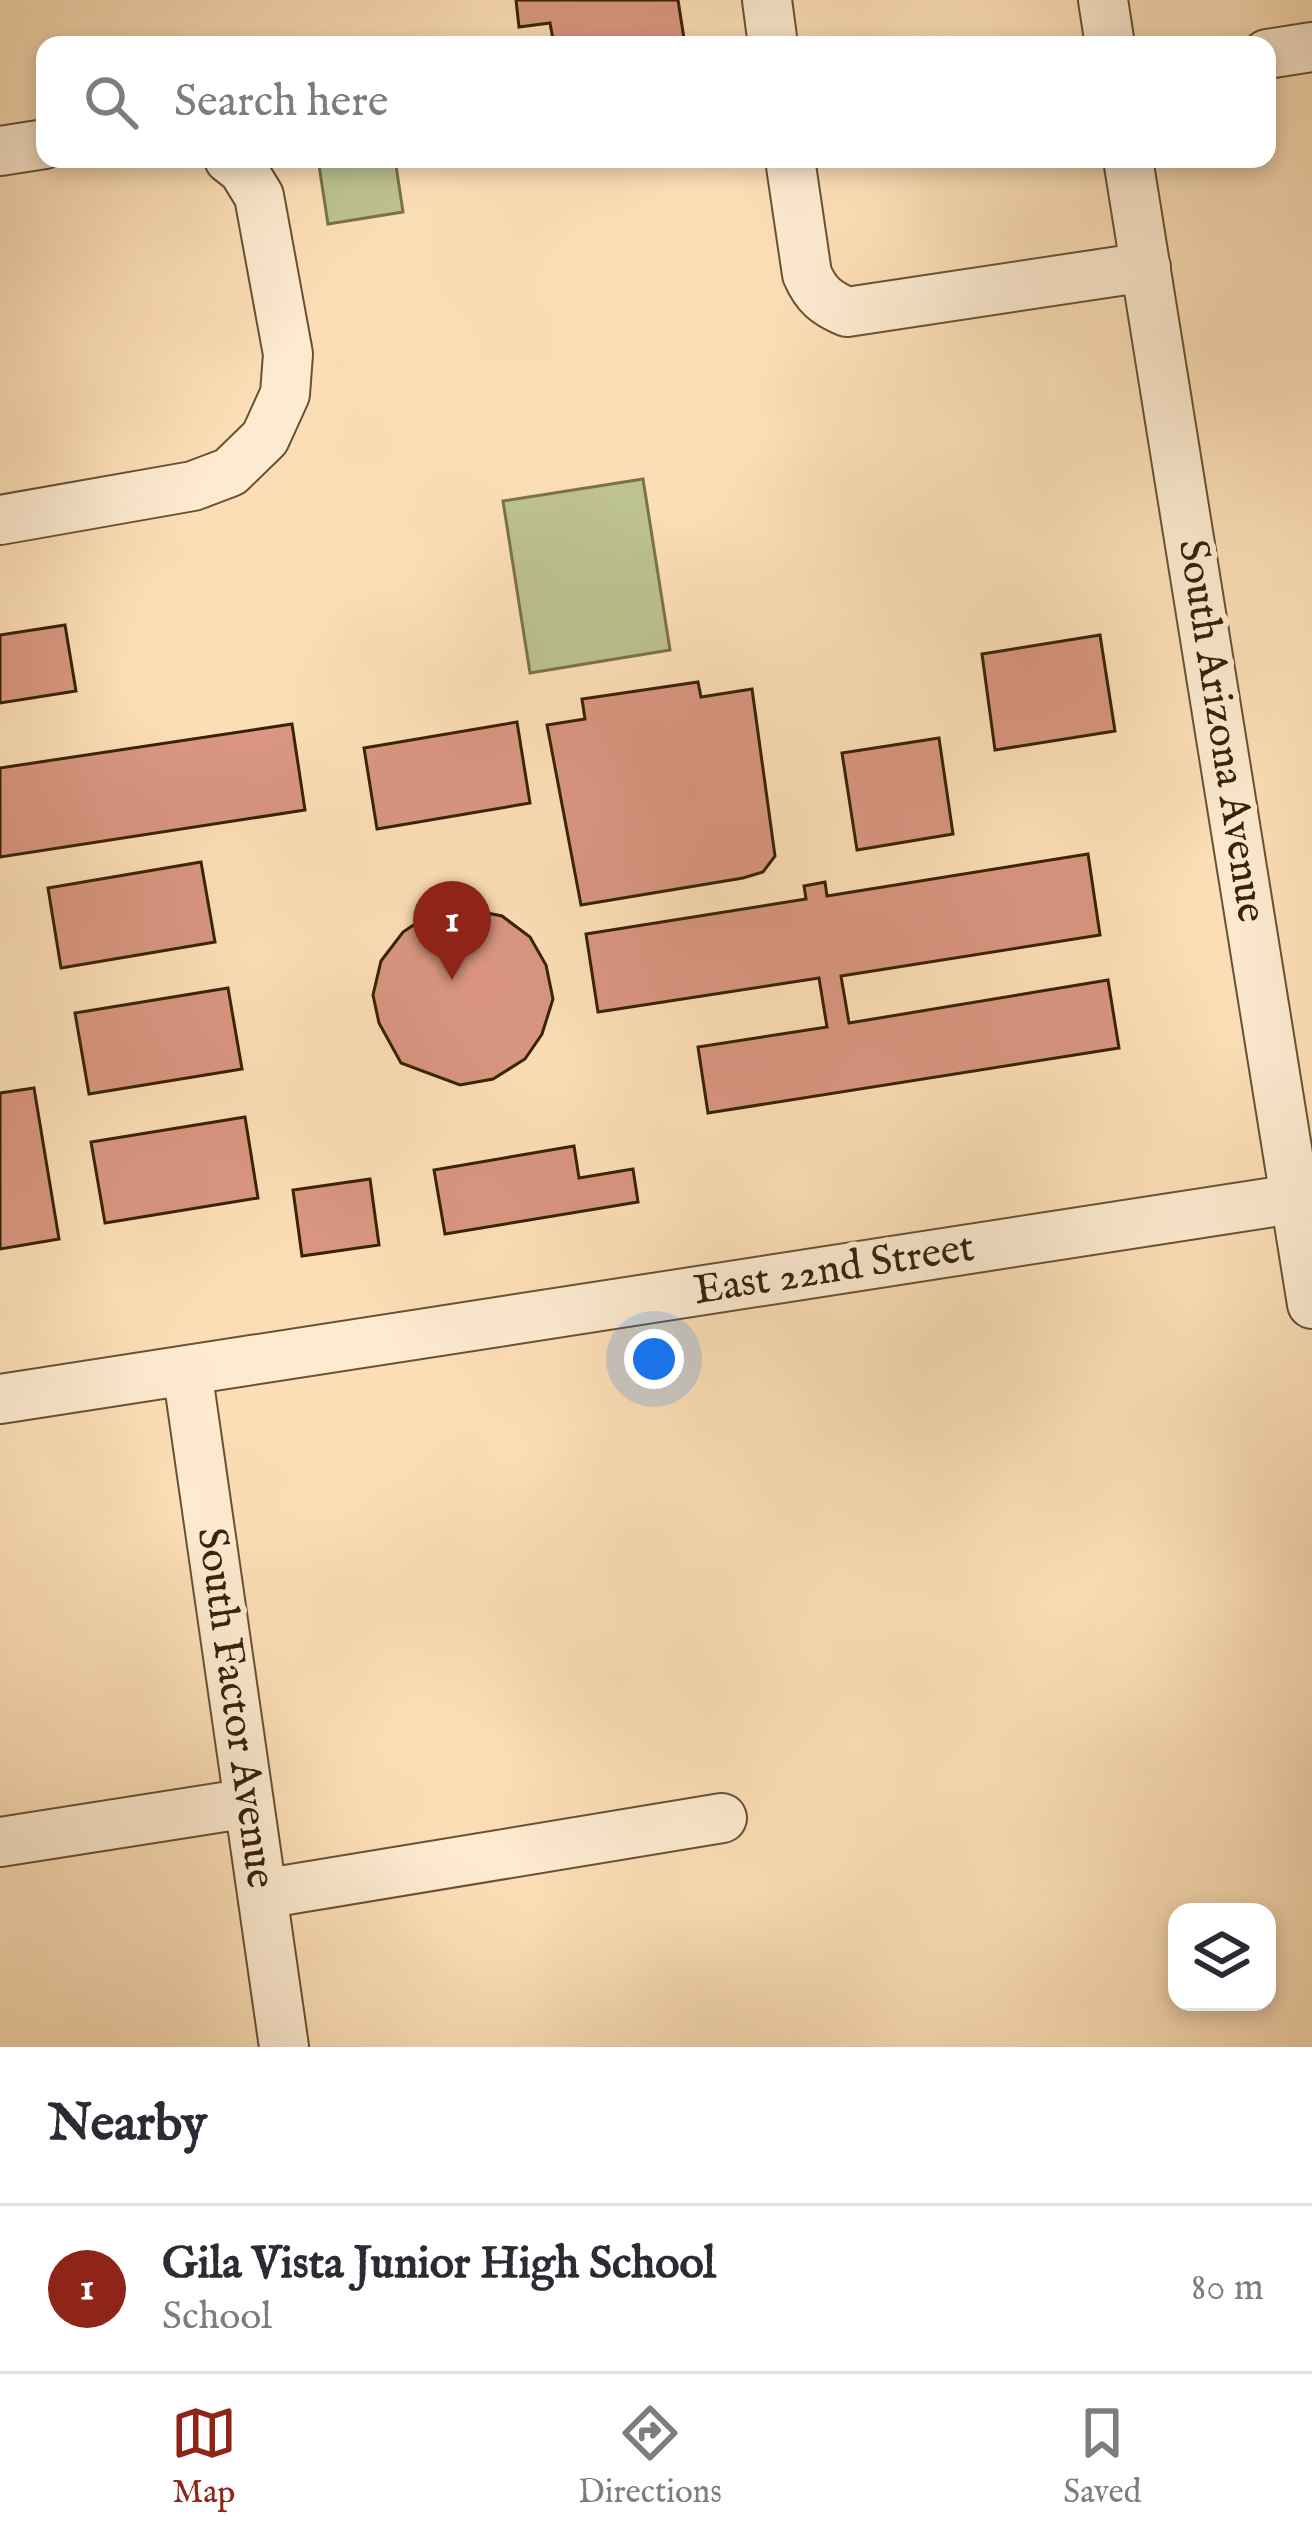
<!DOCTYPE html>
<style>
:root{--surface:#fff;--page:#f7f7f7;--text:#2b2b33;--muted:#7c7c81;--line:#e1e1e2;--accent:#8f2418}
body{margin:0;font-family:"IM FELL English",serif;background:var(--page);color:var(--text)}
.controls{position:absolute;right:36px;bottom:36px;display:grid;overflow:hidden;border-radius:24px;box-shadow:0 6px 18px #0003}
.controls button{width:108px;height:108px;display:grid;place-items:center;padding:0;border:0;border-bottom:3px solid var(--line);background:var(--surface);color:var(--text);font:60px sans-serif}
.you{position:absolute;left:654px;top:1359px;width:42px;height:42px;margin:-30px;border:9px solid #fff;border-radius:50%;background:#1a73e8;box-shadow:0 0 0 18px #1a73e833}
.badge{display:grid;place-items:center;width:78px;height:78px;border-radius:50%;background:var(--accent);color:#fff;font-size:39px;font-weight:700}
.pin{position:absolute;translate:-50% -99px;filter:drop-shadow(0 3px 6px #0008)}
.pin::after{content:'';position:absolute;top:63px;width:42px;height:36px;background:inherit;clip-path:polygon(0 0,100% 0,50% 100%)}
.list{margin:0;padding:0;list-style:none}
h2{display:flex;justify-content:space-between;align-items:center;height:156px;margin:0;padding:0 48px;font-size:51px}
h2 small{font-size:39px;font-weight:400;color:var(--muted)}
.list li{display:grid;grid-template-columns:78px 1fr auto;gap:36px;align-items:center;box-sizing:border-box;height:168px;padding:0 48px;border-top:3px solid var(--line)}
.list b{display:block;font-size:45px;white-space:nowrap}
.list p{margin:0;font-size:39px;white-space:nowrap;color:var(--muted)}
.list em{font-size:39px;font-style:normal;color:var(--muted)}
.icon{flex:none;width:66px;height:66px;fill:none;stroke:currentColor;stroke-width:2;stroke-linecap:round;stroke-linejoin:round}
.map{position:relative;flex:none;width:1312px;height:2047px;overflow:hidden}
.search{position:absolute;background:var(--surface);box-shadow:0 6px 18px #0003;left:36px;right:36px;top:36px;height:132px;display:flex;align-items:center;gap:30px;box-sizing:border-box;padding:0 42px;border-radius:24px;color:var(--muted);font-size:45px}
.sheet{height:324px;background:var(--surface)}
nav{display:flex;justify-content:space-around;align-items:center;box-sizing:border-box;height:168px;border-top:3px solid var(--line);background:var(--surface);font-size:33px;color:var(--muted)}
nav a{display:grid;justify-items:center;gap:6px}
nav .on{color:var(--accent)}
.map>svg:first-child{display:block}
</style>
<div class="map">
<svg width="1312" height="2047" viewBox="0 0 1312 2047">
<rect width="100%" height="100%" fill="#fcdeb6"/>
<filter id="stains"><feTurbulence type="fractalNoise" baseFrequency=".00167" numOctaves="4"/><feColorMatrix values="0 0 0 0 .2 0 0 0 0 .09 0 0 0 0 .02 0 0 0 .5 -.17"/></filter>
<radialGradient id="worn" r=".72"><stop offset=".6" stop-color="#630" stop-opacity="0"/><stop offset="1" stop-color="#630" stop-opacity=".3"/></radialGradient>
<path fill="#bcc290" stroke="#7a724c" stroke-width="3" d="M 318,159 L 395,159 L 403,212 L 328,224 Z
M 643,479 L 670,650 L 530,673 L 503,501 Z"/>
<path fill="#da9682" stroke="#372307" stroke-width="3" d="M 516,0 L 678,0 L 685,45 L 554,45 L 550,23 L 519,27 Z
M 65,625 L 76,691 L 0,703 L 0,635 Z
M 1100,635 L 1115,731 L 995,750 L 982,654 Z
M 698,682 L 701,697 L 752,689 L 775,856 L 763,872 L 743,878 L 581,905 L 547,725 L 585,719 L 582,699 Z
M 517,722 L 530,803 L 377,829 L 364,748 Z
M 292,724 L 305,810 L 0,857 L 0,768 Z
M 939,738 L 953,834 L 857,850 L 842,753 Z
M 1088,854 L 1100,935 L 841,976 L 849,1023 L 1108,980 L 1119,1048 L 708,1113 L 698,1047 L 827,1027 L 819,978 L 598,1012 L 586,934 L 806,899 L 804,886 L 825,882 L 827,896 Z
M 201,862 L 215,942 L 61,968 L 48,888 Z
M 462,908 L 502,916 L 530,937 L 546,965 L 553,999 L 542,1034 L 525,1059 L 493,1079 L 460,1085 L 401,1063 L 379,1023 L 373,995 L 381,961 L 403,932 L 433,912 Z
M 228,988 L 242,1069 L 89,1094 L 75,1013 Z
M 34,1088 L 59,1239 L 0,1249 L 0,1093 Z
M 245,1117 L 258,1198 L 105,1223 L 91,1142 Z
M 574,1146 L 579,1178 L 633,1169 L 638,1202 L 445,1234 L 434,1170 Z
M 370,1179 L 379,1245 L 302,1256 L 293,1190 Z"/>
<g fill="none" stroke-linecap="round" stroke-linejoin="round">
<g stroke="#685233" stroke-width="52">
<path id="minor" d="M 767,0 L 773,45
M 1103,0 L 1110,45
M 1267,54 L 1312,47
M 0,151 L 45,144
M 790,159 L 807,274 C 816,295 826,303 847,312 L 1146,267
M 1128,159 L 1312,1304
M 0,520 L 193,486 L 230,472 L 265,438 L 285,394 L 288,354 L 259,196 L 243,170 L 229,159
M 187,1370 L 284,2047
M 0,1399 L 1312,1196
M 0,1842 L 249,1803
M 262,1894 L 722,1818"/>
</g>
<use href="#minor" stroke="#fdead0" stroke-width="48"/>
</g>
<g text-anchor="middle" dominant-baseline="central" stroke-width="12" stroke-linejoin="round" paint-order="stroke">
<g font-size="42" fill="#372307" stroke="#fdead0">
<text transform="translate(1221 731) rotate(81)">South Arizona Avenue</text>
<text transform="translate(834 1270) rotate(-9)">East 22nd Street</text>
<text transform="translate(235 1708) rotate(82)">South Factor Avenue</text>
</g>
</g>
<rect width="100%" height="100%" filter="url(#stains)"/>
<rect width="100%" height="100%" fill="url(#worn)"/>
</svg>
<div class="controls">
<button><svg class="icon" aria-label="layers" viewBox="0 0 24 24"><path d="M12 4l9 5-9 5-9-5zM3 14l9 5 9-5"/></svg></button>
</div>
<div class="you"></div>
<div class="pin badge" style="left:452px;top:980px">1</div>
<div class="search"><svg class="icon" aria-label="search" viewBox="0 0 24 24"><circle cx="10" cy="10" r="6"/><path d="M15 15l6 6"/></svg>Search here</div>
</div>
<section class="sheet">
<h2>Nearby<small></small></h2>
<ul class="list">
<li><span class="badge">1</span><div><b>Gila Vista Junior High School</b><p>School</p></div><em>80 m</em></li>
</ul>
</section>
<nav>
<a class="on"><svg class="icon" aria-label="map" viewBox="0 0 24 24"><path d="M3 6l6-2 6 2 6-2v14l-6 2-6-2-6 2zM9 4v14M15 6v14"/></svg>Map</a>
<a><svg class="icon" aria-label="directions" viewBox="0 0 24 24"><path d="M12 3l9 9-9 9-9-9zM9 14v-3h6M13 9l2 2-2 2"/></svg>Directions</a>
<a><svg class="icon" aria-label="saved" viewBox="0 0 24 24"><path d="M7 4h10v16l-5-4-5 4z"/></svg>Saved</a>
</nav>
